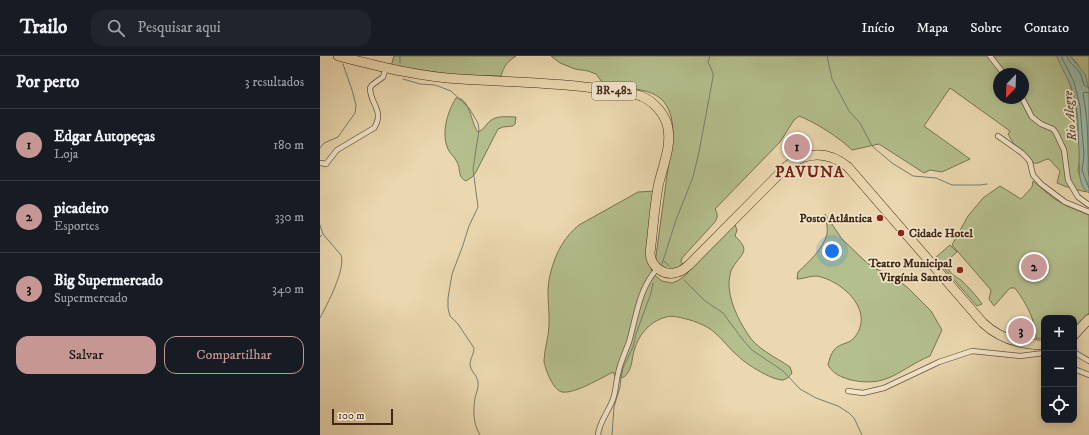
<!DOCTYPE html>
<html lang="pt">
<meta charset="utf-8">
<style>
:root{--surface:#171b24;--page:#20242c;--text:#f1f3f6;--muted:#9ea1a6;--line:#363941;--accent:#c59692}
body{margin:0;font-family:"IM FELL DW Pica",serif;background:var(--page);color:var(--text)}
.controls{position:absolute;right:12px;bottom:12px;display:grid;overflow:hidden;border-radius:8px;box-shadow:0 2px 10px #0003}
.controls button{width:36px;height:36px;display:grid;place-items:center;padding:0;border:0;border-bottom:1px solid var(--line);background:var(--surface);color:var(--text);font:20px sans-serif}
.compass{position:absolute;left:673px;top:12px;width:36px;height:36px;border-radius:50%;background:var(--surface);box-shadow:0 2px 10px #0003;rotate:203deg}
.scale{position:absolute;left:12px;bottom:10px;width:61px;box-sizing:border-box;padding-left:4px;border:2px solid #402718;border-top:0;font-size:11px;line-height:14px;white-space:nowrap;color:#402718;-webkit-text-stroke:3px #f2e6cc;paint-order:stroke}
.you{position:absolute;left:512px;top:195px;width:14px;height:14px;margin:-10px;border:3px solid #fff;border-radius:50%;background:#1a73e8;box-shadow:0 0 0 6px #1a73e833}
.badge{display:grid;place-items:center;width:26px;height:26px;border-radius:50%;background:var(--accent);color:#111;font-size:13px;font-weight:700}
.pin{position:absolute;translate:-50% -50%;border:2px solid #fff;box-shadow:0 1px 4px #0006}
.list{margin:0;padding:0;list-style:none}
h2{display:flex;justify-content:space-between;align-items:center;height:52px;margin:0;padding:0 16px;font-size:17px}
h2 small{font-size:13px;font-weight:400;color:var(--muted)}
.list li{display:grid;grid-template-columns:26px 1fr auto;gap:12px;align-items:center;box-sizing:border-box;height:72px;padding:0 16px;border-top:1px solid var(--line)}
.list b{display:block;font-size:15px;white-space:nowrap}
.list p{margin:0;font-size:13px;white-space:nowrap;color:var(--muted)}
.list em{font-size:13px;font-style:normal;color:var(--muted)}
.actions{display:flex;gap:8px;padding:12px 16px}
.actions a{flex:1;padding:9px 0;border:1px solid var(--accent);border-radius:12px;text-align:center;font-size:14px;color:var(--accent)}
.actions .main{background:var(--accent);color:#111}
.icon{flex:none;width:22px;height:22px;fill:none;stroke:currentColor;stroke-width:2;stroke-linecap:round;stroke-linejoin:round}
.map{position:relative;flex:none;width:769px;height:379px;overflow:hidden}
header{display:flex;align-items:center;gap:24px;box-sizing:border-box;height:56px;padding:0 20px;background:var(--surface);border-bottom:1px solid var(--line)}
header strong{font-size:19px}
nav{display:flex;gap:22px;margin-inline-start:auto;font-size:14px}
.search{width:280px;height:36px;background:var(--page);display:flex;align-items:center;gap:10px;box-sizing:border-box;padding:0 14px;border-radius:12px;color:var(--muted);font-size:15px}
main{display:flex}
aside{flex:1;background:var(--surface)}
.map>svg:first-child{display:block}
</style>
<header>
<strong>Trailo</strong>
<div class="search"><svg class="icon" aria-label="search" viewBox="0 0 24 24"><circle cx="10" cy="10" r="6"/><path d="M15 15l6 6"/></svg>Pesquisar aqui</div>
<nav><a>Início</a><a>Mapa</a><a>Sobre</a><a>Contato</a></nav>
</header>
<main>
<aside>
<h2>Por perto<small>3 resultados</small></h2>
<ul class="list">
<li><span class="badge">1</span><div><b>Edgar Autopeças</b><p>Loja</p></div><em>180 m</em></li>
<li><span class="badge">2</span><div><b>picadeiro</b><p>Esportes</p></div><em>330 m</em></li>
<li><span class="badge">3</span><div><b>Big Supermercado</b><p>Supermercado</p></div><em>340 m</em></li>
</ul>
<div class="actions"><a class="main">Salvar</a><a>Compartilhar</a></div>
</aside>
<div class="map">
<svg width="769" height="379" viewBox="0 0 769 379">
<rect width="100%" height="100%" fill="#ebd8b0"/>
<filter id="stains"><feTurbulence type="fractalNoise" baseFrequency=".005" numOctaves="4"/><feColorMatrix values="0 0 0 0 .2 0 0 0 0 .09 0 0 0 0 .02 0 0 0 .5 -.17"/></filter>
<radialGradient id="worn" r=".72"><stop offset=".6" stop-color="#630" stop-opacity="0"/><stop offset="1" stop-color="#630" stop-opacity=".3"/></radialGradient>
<path fill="#b4bf8e" stroke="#7a7353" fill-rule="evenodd" d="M 74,0 L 196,0 C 187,6 184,10 181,20 L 125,19 L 71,10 Z
M 231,0 L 737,0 L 750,28 L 756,51 L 760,99 L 758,115 L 766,136 L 747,131 L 737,127 L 740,115 L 729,103 C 725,103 722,106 717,107 C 705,109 693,87 688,78 L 690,75 L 630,32 L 604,70 L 650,103 L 622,116 L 610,114 L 604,117 L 559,88 L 532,94 C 520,82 495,66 479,60 L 474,64 L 460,86 L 395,153 C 398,158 398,161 395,166 L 362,202 L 361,206 L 364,209 L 353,217 L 335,207 L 353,76 C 352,30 320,34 285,30 L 276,18 L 268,15 L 255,13 L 240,7 ZM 679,18 L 703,18 L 703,42 L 679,42 Z
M 750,0 L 769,0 L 769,39 L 769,34 L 757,7 Z
M 136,42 C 150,41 151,68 158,76 C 164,74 165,69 170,65 C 177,59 187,61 196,61 L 195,68 L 193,70 L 183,71 L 178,73 L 156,116 L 152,121 L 146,125 C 137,121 141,113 137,106 C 135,101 130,98 128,93 C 121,78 127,56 136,42 Z
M 713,125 L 733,142 L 747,150 L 769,159 L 769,257 L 754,273 L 754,262 L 724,262 L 724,282 L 716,283 C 715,262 707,249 695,232 L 690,232 L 674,250 L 669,243 L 671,234 L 632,189 L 648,160 L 663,142 L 680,130 L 701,143 L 712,131 Z
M 336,135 L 329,206 L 333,218 L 342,225 L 352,227 L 359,224 L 367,218 L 375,204 L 414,166 L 417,174 L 415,180 C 431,195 422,197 413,211 C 410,215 410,220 409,225 C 408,243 418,263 427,277 C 436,293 456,301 470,311 L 472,317 C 470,320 467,323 463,324 C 451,324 426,308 418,300 C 409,293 403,283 394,276 C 387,270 379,267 370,264 C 362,262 353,259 346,261 C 330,265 318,279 314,295 C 312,302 312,312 307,318 C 304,322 301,322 296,322 L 293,316 C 281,322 255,338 242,336 C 233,334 225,313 224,305 C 224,294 229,281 229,269 C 230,248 225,237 231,215 C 236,197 244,181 259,169 L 318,136 Z
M 505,158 L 522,183 L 545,205 L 554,212 L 563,216 L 568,216 L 588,232 L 611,255 L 622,274 L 610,300 C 579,313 569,332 531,324 C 521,321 513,318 508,309 C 511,297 513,291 526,287 C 529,286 531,285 534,282 C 555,257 526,228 501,221 C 493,218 485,223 477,223 L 478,216 C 489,206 503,193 507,178 C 508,172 506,164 505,158 Z
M 630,189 L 637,196 L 628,204 C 628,218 631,217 641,224 C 646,229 658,241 662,248 L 657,250 L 615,202 Z"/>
<path fill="#99baa9" stroke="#757f6f" d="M 737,0 L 750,0 L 765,18 L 769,34 L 769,137 C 756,130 760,106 759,94 C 758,73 759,48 750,28 C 746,18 740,10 737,0 Z"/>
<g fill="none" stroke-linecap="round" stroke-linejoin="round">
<path stroke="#6c7060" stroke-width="1" d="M 741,0 L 754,26 L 760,50 L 764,99 L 762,114 L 769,132
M 747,0 C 748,7 758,12 761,19 C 762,22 763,26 764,29 L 769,32
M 769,37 L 764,36 L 763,38 C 767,58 768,78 768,98 C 769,105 767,112 769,120"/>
<path stroke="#757f6f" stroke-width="1" d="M 80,0 L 80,7
M 507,0 L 512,23 L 529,55 L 540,67 L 552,90 L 572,107 L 593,120 L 616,122 L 632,129 L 660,129 L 667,128
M 83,23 L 100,28 L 115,29 L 131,35 L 149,52 L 158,67 L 159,74 L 153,113 L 158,151 L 149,170 L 142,192 L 132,218 L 128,242 L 128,252 L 130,260 L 138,268 L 154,292 C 154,298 151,301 150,307 C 150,316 157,318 158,326 C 159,332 156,337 155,342 C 153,354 153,368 160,379
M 0,92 L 4,87 L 18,81 L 35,57 L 36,49 L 32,34 L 23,8
M 0,169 L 3,178 L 21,199 C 26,213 7,249 0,262
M 0,181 L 2,179
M 344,205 L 349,210
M 342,208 L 356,164 L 373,121 L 379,96 L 393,21 L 393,17 L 388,6 L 390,0
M 364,224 L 385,245 L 403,257 L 423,284 L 432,294 L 463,315 L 480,333 L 496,342 L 518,350 L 529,357 L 534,362 L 542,379
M 292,379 L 294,351 L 300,331 L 301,321 L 303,312 L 313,291 L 316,278 L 331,237 L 333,227"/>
<g stroke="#6b533e" stroke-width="6">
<path id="street" d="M 670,0 L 684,18
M 702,42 L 712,61 L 721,68 L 733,73 L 736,77 L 744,94 L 748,124 L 758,141 L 769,149
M 678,80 L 702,97 L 707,102 L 710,106 L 713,119 L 721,128 L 745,146 L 769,156
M 0,107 L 6,108 L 17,94 L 54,72 C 65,55 50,48 50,32 L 52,29 L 63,21 L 66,11
M 754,296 L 769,305
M 754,313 L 769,319
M 528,335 L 543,337 L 564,332 L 619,306 L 652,295 L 700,300 L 724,297
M 278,379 C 279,366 289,355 293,343 C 296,335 296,326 298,318 C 300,307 305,297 309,286 C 316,262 319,232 337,213"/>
</g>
<g stroke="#402718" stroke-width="10">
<path id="highway" d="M 18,0 C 58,10 99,21 140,23 C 188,26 235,26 282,33 C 295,35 309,36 321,40 C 333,45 343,56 347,68 C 353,89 342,111 338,131 C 334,153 333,175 330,197 C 331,211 344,221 358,216 C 362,215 365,212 369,209 L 467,110 C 488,95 508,95 528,111 L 663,267 C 680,283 700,289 724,289
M 754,279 L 769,263"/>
</g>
<use href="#street" stroke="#f2e6cc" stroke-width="4.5"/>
<use href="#highway" stroke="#ebd8b0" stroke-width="9"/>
</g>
<g fill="#8f2418" stroke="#f2e6cc" stroke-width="1.5">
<circle cx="560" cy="162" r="4"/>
<circle cx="581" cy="177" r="4"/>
<circle cx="640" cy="214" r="4"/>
</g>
<g text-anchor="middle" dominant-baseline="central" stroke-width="3.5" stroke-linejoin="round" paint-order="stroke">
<rect fill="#f2e6cc" stroke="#75604e" stroke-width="1" x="272" y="26" width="44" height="18" rx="3"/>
<g font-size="11" font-weight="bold" fill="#402718">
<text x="294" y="35">BR-482</text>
</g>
<g font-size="12" font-weight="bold" fill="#402718" stroke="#f2e6cc" text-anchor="end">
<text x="552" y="162">Posto Atlântica</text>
<text x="589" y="177" text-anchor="start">Cidade Hotel</text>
<text x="632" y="207">Teatro Municipal<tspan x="632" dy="14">Virgínia Santos</tspan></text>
</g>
<g font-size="13" font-style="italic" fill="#564c3c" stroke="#f2e6cc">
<text transform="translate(750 60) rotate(-95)">Rio Alegre</text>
</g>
<g font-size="16" font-weight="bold" letter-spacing="1" fill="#7a1f14" stroke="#f2e6cc">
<text x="490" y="116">PAVUNA</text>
</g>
</g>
<rect width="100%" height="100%" filter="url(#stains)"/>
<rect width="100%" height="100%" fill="url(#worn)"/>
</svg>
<div class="controls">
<button>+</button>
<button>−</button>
<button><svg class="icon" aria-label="locate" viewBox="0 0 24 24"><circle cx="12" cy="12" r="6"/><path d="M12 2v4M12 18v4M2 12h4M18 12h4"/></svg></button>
</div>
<svg class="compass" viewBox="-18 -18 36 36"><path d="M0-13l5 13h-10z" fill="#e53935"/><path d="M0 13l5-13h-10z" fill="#9ea1a6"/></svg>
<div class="scale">100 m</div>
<div class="you"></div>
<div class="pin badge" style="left:477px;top:91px">1</div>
<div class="pin badge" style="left:714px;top:211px">2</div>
<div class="pin badge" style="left:701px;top:275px">3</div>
</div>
</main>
